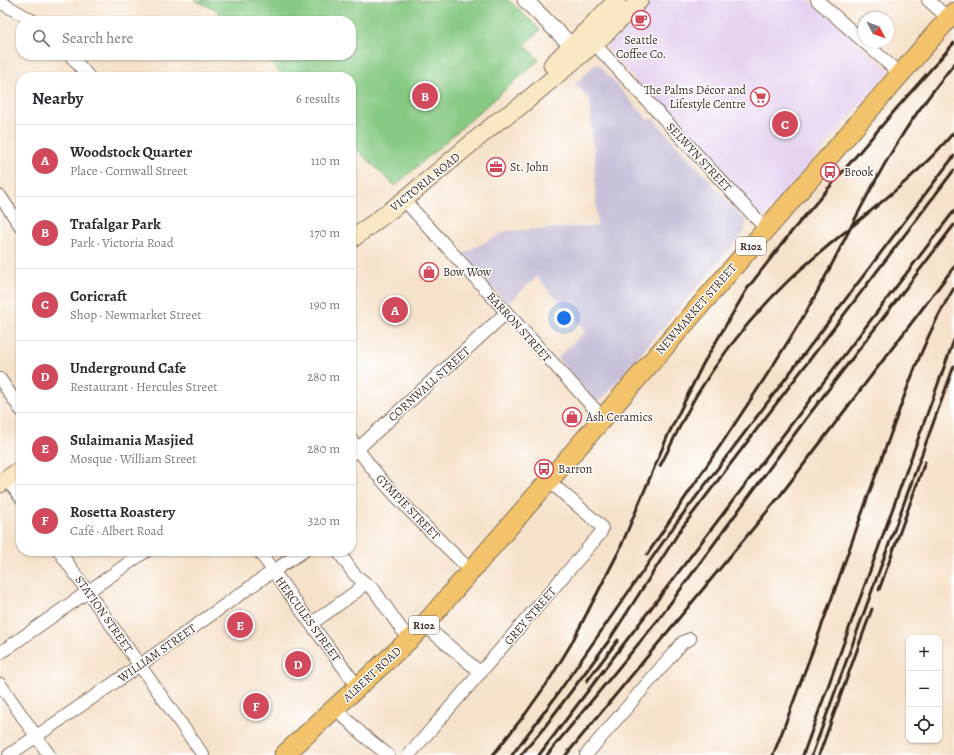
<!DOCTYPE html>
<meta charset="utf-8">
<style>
:root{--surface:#fff;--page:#f7f7f7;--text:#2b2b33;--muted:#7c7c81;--line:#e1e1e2;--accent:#d1495b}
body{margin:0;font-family:Alegreya,serif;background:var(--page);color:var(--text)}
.controls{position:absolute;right:12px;bottom:12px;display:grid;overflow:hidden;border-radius:8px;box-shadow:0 1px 3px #0004}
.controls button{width:36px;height:36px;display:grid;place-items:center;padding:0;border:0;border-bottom:1px solid var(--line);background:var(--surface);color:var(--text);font:20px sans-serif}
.compass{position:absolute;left:858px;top:12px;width:36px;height:36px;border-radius:50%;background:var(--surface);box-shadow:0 1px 3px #0004;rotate:131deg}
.you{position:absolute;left:564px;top:318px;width:14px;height:14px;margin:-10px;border:3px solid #fff;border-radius:50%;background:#1a73e8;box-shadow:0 0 0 6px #1a73e833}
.badge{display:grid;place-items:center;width:26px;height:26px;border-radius:50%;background:var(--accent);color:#fff;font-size:13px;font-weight:700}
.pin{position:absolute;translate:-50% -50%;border:2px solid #fff;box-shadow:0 1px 4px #0006}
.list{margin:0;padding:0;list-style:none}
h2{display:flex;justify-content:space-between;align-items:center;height:52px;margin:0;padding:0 16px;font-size:17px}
h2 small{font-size:13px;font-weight:400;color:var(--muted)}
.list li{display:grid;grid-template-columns:26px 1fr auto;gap:12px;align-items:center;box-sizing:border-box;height:72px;padding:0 16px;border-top:1px solid var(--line)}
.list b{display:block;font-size:15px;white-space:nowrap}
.list p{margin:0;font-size:13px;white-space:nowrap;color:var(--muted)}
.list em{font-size:13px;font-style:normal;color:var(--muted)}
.icon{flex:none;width:22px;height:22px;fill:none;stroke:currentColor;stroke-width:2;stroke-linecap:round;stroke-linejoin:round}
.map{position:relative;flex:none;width:954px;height:755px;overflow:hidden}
.search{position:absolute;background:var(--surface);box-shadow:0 1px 3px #0004;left:16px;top:16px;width:340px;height:44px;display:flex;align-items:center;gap:10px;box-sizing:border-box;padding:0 14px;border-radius:16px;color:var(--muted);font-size:15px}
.panel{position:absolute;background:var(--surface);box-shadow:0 1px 3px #0004;left:16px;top:72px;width:340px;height:484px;border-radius:16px}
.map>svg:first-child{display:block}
</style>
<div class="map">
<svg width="954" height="755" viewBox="0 0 954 755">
<rect width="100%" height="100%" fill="#fff"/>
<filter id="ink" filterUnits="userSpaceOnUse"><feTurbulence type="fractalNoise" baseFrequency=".025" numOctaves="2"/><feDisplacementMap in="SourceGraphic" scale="8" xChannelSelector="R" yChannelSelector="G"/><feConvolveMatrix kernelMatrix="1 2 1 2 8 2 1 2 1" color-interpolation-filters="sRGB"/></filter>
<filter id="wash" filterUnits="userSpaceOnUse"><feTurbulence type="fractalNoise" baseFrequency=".012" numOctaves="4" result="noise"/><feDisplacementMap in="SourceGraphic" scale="16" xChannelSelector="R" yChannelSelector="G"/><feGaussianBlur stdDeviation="0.9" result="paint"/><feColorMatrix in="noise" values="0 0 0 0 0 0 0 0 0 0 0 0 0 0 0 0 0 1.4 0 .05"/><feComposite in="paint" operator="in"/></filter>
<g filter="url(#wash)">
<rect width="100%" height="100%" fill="#f6e2cb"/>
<path fill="#e6d3f0" d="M 650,0 L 810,0 L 889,70 L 889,72 L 765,216 L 762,218 L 607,49 L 606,46 L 608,42 Z"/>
<path fill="#c8c0d8" d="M 597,63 L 648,120 L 652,117 L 746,221 L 745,231 L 601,400 L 595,400 L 557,358 L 586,331 L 537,277 L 507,304 L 463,254 L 506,231 L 597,226 L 594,144 L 592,143 L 590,100 L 575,84 Z"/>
<path fill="#86c982" stroke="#607a50" d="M 194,0 L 509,0 L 540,30 L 525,45 L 539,60 L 395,186 L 351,144 L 351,77 L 284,77 L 262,55 L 351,55 L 351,21 L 228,21 L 215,9 Z"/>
</g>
<g filter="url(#ink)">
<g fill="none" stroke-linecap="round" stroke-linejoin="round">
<g stroke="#7c6a5b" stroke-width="14">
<path id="minor" d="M 817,0 L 900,74
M 928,0 L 948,18
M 0,2 L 33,21
M 590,39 L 766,229
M 70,55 L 89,77
M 0,196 L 21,227
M 404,200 L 603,418
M 0,379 L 21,410
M 351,439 C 384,490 428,528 471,571
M 351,455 L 506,313
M 7,479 L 21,498
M 59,551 L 203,755
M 259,551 L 311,624 L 358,687
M 338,551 L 354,574 L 374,590 L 402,630 L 411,638
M 311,624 L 357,591 L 364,583
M 424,625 L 481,673
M 0,653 L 146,551
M 0,684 L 49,755
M 335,708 L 363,735 L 388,755
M 9,755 L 140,665 L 273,571 L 304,551
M 409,755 L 600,534 L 602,529 L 600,525 L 549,481
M 586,755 L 683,642 L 690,639"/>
</g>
<g stroke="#7c6a5b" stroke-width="17">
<path id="tertiary" d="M 525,0 L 580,54"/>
</g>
<g stroke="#7c6a5b" stroke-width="19">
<path id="secondary" d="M 552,65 L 617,0
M 351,240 L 404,200 L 498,121 L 518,108 L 603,36 L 640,0
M 0,484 L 21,469"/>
</g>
<g stroke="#7c6a5b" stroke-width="21">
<path id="primary" d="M 284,755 L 411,638 L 424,625 L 954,12"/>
</g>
<use href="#minor" stroke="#fff" stroke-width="12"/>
<use href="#tertiary" stroke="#fff" stroke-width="15"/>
<use href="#secondary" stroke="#fae7c3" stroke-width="17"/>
<use href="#primary" stroke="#f2c36a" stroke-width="19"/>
<path stroke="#3b2a1e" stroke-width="3" d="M 660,466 C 672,443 683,419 696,396 C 722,353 753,315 789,280 C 843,229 906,190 954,132
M 647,555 C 700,474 757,395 806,312 C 839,255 865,193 901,137 C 917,111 935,88 954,64
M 879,590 L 925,462
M 587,681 L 618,640
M 493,755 L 526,713 L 548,682 L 570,646 L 619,551 L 668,435 L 703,364 L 747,289 L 792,231 L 896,109 L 954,43
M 512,755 L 554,699 L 677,522 L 954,156
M 521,755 L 543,729 L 608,642 L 681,529 L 954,170
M 539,755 L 954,211
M 547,755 L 658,620 L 805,420 L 954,225
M 566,755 L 779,497 L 954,267
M 773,755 C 785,726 795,697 806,668 C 833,597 857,526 883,455 C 904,398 922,340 954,288
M 803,755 L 954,340
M 812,755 L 954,366
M 819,755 L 872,609"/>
</g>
</g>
<defs>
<g id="cafe-ring" transform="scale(1)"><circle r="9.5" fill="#fff" stroke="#d1495b" stroke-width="1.5"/><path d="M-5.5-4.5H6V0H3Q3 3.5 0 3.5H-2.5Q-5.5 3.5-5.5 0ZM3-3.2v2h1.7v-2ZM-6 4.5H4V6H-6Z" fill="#d1495b"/></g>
<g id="supermarket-ring" transform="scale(1)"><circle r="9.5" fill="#fff" stroke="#d1495b" stroke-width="1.5"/><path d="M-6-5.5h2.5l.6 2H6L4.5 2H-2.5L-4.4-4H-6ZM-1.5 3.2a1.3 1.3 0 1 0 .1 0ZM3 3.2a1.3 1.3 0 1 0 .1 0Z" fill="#d1495b"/></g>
<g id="office-ring" transform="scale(1)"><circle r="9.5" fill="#fff" stroke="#d1495b" stroke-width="1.5"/><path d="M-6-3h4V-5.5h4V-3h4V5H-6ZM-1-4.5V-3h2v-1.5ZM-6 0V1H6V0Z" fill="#d1495b"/></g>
<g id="bus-ring" transform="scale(1)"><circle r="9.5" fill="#fff" stroke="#d1495b" stroke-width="1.5"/><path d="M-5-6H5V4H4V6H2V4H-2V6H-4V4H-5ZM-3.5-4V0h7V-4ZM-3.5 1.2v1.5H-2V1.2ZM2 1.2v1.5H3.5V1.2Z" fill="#d1495b"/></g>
<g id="shop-ring" transform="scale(1)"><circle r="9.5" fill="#fff" stroke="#d1495b" stroke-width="1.5"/><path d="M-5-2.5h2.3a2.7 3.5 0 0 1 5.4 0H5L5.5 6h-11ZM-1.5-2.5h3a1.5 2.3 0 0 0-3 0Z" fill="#d1495b"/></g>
</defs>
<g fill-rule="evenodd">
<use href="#cafe-ring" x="641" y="20"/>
<use href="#supermarket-ring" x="760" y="97"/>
<use href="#office-ring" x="496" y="167"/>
<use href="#bus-ring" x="830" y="172"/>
<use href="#shop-ring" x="429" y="272"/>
<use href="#shop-ring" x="572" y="417"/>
<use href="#bus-ring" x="544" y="469"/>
</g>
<g text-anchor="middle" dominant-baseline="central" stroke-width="3" stroke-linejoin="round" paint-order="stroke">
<g fill="#fff" stroke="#766a62" stroke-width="1">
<rect x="736" y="237" width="30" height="18" rx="3"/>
<rect x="409" y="616" width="30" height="18" rx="3"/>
</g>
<g font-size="11" font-weight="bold" fill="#3b2a1e">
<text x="751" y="246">R102</text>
<text x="424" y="625">R102</text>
</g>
<g font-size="12" fill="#3b2a1e" stroke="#fff" text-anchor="start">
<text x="641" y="40" text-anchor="middle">Seattle<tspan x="641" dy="14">Coffee Co.</tspan></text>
<text x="746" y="90" text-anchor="end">The Palms Décor and<tspan x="746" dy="14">Lifestyle Centre</tspan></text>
<text x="510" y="167">St. John</text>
<text x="844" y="172">Brook</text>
<text x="443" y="272">Bow Wow</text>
<text x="586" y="417">Ash Ceramics</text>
<text x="558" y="469">Barron</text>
</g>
<g font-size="12" fill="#3b2a1e" stroke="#fff">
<text transform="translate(699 157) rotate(47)">SELWYN STREET</text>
<text transform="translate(425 182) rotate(-39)">VICTORIA ROAD</text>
<text transform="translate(696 309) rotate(-49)">NEWMARKET STREET</text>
<text transform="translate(519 327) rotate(48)">BARRON STREET</text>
<text transform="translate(429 384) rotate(-42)">CORNWALL STREET</text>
<text transform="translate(408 507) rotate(46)">GYMPIE STREET</text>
<text transform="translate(104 614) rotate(55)">STATION STREET</text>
<text transform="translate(530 616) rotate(-49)">GREY STREET</text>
<text transform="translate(308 619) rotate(54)">HERCULES STREET</text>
<text transform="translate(157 653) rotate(-35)">WILLIAM STREET</text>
<text transform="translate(372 674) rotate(-43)">ALBERT ROAD</text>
</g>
</g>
</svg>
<div class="controls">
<button>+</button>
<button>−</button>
<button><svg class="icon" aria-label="locate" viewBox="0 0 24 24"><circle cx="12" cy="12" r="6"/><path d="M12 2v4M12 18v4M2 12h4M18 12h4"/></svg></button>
</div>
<svg class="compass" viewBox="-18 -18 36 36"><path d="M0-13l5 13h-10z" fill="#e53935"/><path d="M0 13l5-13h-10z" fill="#7c7c81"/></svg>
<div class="you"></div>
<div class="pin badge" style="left:395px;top:310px">A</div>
<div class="pin badge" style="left:425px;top:96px">B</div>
<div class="pin badge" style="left:785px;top:124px">C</div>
<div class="pin badge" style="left:298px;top:664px">D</div>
<div class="pin badge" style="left:240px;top:625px">E</div>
<div class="pin badge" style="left:256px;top:706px">F</div>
<div class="search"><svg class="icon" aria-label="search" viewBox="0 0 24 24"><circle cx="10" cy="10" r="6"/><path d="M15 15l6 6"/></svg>Search here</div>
<section class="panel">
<h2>Nearby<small>6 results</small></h2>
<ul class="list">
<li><span class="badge">A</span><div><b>Woodstock Quarter</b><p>Place · Cornwall Street</p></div><em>110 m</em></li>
<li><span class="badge">B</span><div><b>Trafalgar Park</b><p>Park · Victoria Road</p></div><em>170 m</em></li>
<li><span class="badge">C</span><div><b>Coricraft</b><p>Shop · Newmarket Street</p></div><em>190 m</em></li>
<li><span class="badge">D</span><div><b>Underground Cafe</b><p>Restaurant · Hercules Street</p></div><em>280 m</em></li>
<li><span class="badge">E</span><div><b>Sulaimania Masjied</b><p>Mosque · William Street</p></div><em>280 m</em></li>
<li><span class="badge">F</span><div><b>Rosetta Roastery</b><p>Café · Albert Road</p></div><em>320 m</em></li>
</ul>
</section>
</div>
